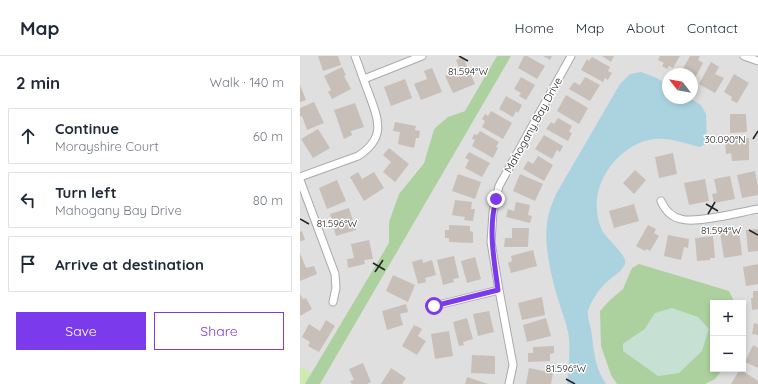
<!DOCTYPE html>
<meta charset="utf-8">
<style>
:root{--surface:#fff;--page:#f6f6f7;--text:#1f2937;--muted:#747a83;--line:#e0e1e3;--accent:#7c3aed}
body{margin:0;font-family:Quicksand,sans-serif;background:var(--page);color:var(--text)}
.controls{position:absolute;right:12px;bottom:12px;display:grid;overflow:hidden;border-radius:0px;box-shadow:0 2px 6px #0003}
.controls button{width:36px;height:36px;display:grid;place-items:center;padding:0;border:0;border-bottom:1px solid var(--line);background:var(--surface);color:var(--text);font:20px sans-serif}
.compass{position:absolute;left:362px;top:12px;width:36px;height:36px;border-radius:50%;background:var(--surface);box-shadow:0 2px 6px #0003;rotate:301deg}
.stop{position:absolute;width:12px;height:12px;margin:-9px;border:3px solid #7c3aed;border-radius:50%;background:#fff}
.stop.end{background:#7c3aed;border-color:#fff;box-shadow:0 1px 4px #0008}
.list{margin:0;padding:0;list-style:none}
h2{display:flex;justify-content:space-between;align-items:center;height:52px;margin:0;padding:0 16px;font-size:17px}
h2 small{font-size:13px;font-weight:400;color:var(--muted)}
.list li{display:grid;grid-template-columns:26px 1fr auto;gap:12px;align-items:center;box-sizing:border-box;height:56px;margin:0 8px 8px;padding:0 8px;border:1px solid var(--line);border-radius:0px}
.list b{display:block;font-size:15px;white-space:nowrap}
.list p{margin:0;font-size:13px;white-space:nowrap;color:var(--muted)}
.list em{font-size:13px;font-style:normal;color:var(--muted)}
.actions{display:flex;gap:8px;padding:12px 16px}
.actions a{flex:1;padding:9px 0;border:1px solid var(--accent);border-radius:0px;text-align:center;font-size:14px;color:var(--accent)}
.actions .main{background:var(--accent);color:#fff}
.icon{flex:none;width:22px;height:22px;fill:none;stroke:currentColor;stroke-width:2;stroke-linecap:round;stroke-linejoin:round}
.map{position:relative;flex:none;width:458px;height:328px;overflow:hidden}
header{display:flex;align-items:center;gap:24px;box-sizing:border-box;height:56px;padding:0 20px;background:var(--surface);border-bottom:1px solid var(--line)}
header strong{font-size:19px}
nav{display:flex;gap:22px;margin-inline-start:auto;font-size:14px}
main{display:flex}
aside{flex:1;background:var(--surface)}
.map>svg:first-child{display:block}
</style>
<header>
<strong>Map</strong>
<nav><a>Home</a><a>Map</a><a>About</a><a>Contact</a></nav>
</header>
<main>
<aside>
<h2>2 min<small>Walk · 140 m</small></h2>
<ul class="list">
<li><svg class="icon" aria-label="ahead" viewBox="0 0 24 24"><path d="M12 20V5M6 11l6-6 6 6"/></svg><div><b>Continue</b><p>Morayshire Court</p></div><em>60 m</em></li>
<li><svg class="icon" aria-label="left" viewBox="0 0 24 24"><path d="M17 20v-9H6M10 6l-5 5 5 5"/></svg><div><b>Turn left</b><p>Mahogany Bay Drive</p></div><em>80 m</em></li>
<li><svg class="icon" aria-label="arrive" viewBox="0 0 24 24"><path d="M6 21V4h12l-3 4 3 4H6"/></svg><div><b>Arrive at destination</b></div></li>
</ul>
<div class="actions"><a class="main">Save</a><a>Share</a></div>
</aside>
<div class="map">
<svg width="458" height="328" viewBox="0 0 458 328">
<rect width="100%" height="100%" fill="#f2efe9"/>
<path fill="#e0dfdf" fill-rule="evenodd" d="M 0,0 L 458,0 L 458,328 L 5,328 L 0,310 ZM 368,18 L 392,18 L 392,42 L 368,42 ZM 164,55 L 99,138 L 124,107 L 134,73 ZM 413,247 L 443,247 L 443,313 L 413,313 Z"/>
<path fill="#cdebb0" d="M 0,310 L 11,317 L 5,328 L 0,328 Z"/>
<path fill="#add19e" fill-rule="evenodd" d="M 197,0 L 211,0 L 20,328 L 5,328 L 89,187 L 89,166 L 99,138 L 124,107 L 134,73 L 148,61 L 165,55 Z
M 339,208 L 429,235 L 435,247 L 413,247 L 413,313 L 423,313 L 415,323 L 405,328 L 317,328 L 311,319 L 301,290 L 300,255 L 310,244 L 323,233 L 332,212 ZM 355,257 L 358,320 L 323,288 L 345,273 Z"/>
<path fill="#c6e0d4" d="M 372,252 L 398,261 L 409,273 L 402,295 L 379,317 L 358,320 L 323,295 L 323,288 L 345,273 L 355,257 Z"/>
<path fill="#aad3df" d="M 341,16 L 357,22 L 368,29 L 368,42 L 390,42 L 401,49 L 406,58 L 407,84 L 405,88 L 400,91 C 383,87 366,80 349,84 C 320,90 294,123 297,153 C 297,159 299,168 302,174 C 306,183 328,199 325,208 C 322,216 313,220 308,225 C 303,229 299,234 296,239 C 293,243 289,251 288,255 C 287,261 290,268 291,273 C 294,293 294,311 306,328 L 267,328 C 269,313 270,297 269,282 C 267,267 261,254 257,240 C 251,219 244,189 247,168 C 248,157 252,148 256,138 L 320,28 L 330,18 Z"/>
<path fill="#c7bfb8" d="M 18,0 L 38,0 L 41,9 L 23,15 Z
M 224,0 L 227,0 L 245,10 L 237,23 L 218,12 Z
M 243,0 L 252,0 L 250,4 Z
M 302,0 L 314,0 L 311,6 Z
M 360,0 L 380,0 L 373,12 L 369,10 L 367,13 L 362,10 L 364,7 L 358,4 Z
M 390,0 L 400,0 L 398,4 L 403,7 L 395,22 L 392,20 L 392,18 L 384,18 L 381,16 Z
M 163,1 L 175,28 L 153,37 L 145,20 L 160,14 L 156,4 Z
M 292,1 L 310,11 L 308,15 L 312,17 L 308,24 L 305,22 L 303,26 L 281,14 L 287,3 L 289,5 Z
M 411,6 L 419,11 L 415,18 L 424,22 L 415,37 L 399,28 Z
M 42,11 L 46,19 L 44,20 L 51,33 L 32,43 L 28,36 L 31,34 L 24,20 Z
M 132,12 L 142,36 L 121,44 L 114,28 L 127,23 L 124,15 Z
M 434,18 L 449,27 L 437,47 L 431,44 L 432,41 L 424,36 Z
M 221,21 L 235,29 L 226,44 L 219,40 L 221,37 L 214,33 Z
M 285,21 L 300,29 L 290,45 L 269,33 L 274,26 L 280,29 Z
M 105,23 L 112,42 L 91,50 L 84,31 Z
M 0,29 L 6,44 L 0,46 Z
M 266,39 L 288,52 L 279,68 L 257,55 Z
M 206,40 L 222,49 L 218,57 L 216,55 L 213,61 L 199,53 Z
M 14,46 L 24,67 L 7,74 L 2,60 L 0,61 L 0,52 Z
M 55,47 L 64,71 L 51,75 L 52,79 L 44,83 L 34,54 Z
M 191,55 L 212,67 L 203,83 L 182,71 L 185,65 L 182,63 L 185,58 L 188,60 Z
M 430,58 L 446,58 L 447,76 L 430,77 Z
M 258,62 L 272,70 L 269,76 L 272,77 L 268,85 L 246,73 L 251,66 L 254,68 Z
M 95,66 L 116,70 L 115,74 L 120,75 L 119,82 L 116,82 L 114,92 L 98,88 L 100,76 L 93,75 Z
M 18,73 L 30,92 L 13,102 L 1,83 Z
M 180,75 L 199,86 L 196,91 L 198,92 L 193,102 L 172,90 L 175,84 L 172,83 L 174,78 L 177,79 Z
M 244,79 L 263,90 L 260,96 L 257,94 L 252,103 L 235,93 Z
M 449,82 L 449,104 L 432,105 L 431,97 L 426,98 L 425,84 Z
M 89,92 L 109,108 L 95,126 L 83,116 L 91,106 L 83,99 Z
M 169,96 L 190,107 L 182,121 L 165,112 L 169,104 L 165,102 Z
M 373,97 L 377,118 L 359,122 L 355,101 Z
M 238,100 L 253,109 L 244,125 L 223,113 L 228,105 L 233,108 Z
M 335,114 L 346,124 L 334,138 L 323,127 Z
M 455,115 L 458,131 L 458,139 L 442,142 L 437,119 Z
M 58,116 L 62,123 L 74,116 L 84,132 L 64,145 L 50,121 Z
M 158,118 L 181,126 L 175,143 L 152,135 Z
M 220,118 L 243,128 L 235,145 L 213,135 Z
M 430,120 L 435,143 L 414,147 L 412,138 L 417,137 L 414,123 Z
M 405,123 L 409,145 L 389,149 L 384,127 Z
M 37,124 L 46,145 L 27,153 L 19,132 Z
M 155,144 L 172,146 L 171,153 L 175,153 L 173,165 L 164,164 L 165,161 L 152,159 Z
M 216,146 L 230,149 L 228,159 L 232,160 L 230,167 L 206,161 L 208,153 L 214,155 Z
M 334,148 L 339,165 L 314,172 L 309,155 Z
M 49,152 L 56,174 L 36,180 L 30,158 Z
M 149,169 L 170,170 L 170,175 L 173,176 L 173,187 L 149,186 L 149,182 L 145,182 L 145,174 L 149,174 Z
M 348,169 L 356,173 L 354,177 L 359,180 L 350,195 L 346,193 L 345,195 L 336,190 Z
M 212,172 L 229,172 L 228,191 L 204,191 L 205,182 L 212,182 Z
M 458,173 L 458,195 L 448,196 L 446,174 Z
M 439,174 L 442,199 L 424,202 L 420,177 Z
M 2,175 L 5,184 L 0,185 L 0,176 Z
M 368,179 L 389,183 L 388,192 L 384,191 L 381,204 L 364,200 Z
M 413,180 L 415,202 L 410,202 L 410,204 L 397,205 L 395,182 Z
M 69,184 L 73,203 L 64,204 L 65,208 L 48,212 L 47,203 L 54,202 L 51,188 Z
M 233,194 L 237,210 L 211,217 L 208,207 L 212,205 L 211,200 Z
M 0,197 L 6,212 L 14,210 L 17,218 L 0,225 Z
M 154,200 L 159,222 L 153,223 L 154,226 L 143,229 L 137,204 Z
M 175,201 L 181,223 L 167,227 L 161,205 Z
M 122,203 L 123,207 L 132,204 L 136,219 L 125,222 L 126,226 L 118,228 L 112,206 Z
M 458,208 L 458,228 L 446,230 L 443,211 Z
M 93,219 L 115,229 L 108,246 L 86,235 Z
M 453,235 L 458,235 L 458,253 L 452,254 L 451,242 L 453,242 Z
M 0,238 L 3,243 L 6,242 L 12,253 L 0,260 Z
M 242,241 L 245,259 L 222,264 L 218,247 Z
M 106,248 L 108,256 L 100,258 L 103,269 L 87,274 L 82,255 Z
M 189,255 L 194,276 L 178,280 L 173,258 Z
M 167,262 L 173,283 L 163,286 L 164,289 L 159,290 L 153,266 Z
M 246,262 L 251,280 L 227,286 L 223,269 Z
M 26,264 L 35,270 L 19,296 L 8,290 L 10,286 L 2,281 L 9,268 L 20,275 Z
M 454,267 L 458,268 L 458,279 L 452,278 Z
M 114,269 L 122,273 L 118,280 L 126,285 L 117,299 L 102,290 Z
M 149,275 L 153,300 L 135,303 L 131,278 Z
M 453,289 L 458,292 L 458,312 L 445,306 Z
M 254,290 L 254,297 L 250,298 L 250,305 L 228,306 L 228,297 L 233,297 L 233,291 Z
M 172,299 L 195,300 L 195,318 L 171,317 Z
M 63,307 L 71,326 L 67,328 L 52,328 L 50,325 L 54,324 L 49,313 Z
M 91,312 L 106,322 L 102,328 L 81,328 Z
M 229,312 L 253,317 L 251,328 L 226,328 Z
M 440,313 L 458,325 L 458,328 L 431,328 Z
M 167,321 L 188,328 L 165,328 Z"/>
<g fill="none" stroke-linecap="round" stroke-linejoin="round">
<g stroke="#a9a9a9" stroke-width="9">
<path id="minor" d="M 444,0 L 458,5
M 64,23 L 122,0
M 0,121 L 58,100 C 86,82 79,65 69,38 C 64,25 60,13 55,0
M 0,124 L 35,218 L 36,232 L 33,246
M 361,145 C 365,154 371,161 381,163 C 396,168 441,156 458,153
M 134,250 L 199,234
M 209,328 L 213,309 L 199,234 L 191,186 L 193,156 L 199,130 L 271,0"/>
</g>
<use href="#minor" stroke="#fff" stroke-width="7"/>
</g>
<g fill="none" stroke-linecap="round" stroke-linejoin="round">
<path stroke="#7c3aed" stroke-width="5" d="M 134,250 L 198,234 C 194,203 188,174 196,143"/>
</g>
<path fill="none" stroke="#222" stroke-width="1.5" d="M 159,0 L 168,5M 453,83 L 458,75M 406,148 L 418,155M 408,158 L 415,146M 0,163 L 9,168M 449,174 L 458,179M 73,207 L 85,214M 75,216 L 83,204M 266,323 L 275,328"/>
<g text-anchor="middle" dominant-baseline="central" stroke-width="3" stroke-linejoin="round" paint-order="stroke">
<g font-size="11" fill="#222" stroke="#fff">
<text transform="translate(233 69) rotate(-61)">Mahogany Bay Drive</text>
</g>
</g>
<g font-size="10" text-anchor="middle" fill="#222" stroke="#fff" stroke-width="3" stroke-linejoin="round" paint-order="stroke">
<text x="168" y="19">81.594°W</text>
<text x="425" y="87">30.090°N</text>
<text x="37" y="171">81.596°W</text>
<text x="421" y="178">81.594°W</text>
<text x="266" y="316">81.596°W</text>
</g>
</svg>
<div class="controls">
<button>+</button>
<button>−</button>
</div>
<svg class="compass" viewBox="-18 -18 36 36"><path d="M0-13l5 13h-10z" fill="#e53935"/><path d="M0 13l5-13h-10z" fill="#747a83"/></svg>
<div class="stop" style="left:134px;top:250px"></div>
<div class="stop end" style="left:196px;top:143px"></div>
</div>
</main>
